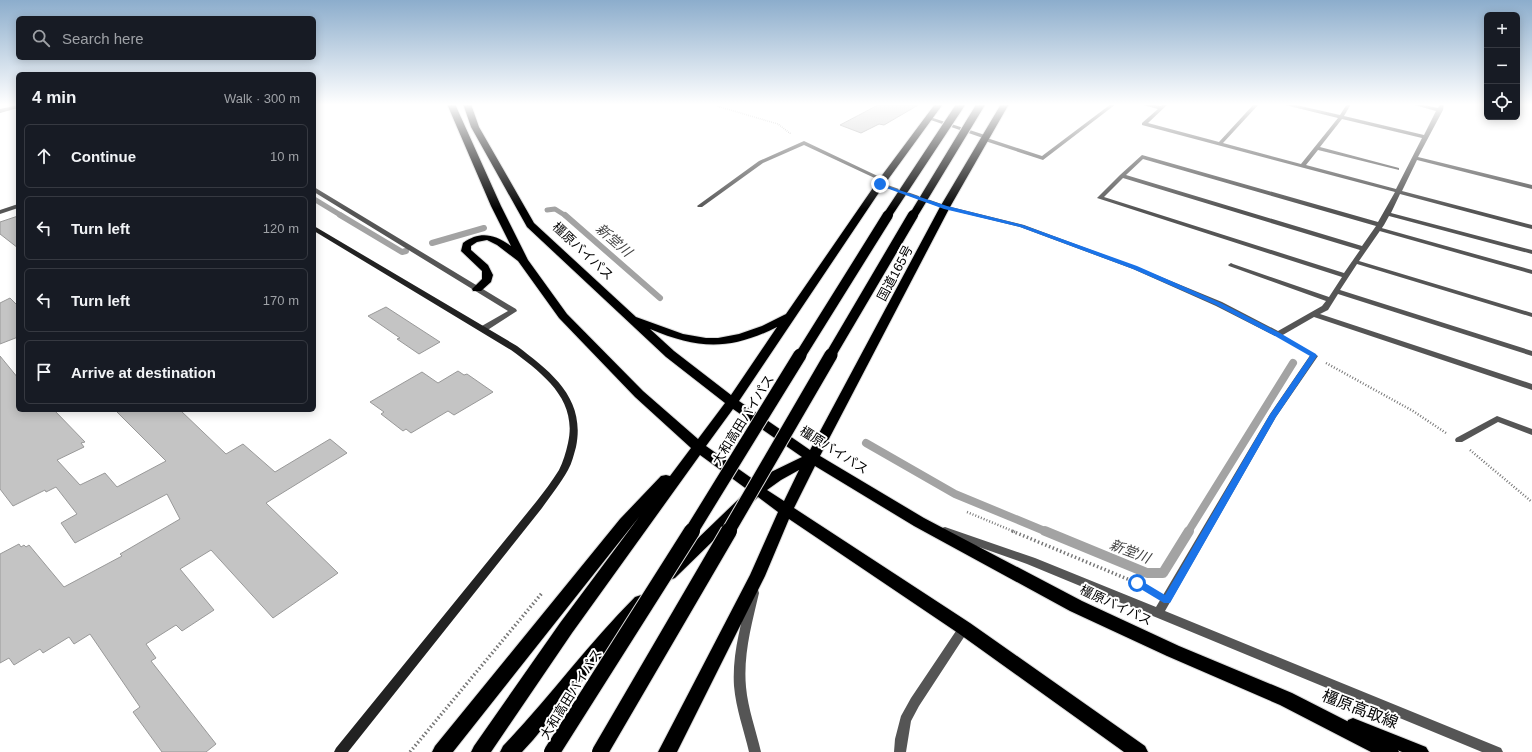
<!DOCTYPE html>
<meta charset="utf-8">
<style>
:root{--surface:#171b24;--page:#20242c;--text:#f1f3f6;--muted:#9ea1a6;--line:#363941}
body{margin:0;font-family:Arial,"Noto Sans JP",sans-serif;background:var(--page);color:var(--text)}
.controls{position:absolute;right:12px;top:12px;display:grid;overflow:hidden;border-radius:6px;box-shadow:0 2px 10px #0003}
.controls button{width:36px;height:36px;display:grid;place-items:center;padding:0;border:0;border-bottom:1px solid var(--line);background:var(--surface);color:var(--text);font:20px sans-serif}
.stop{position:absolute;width:12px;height:12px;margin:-9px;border:3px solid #1a73e8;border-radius:50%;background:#fff}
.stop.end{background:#1a73e8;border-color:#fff;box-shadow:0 1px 4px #0008}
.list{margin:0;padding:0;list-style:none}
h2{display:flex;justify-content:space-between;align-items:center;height:52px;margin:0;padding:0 16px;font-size:17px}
h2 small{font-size:13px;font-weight:400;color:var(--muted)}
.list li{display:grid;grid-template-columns:26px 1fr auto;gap:12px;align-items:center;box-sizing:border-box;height:64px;margin:0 8px 8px;padding:0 8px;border:1px solid var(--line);border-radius:6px}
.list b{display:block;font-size:15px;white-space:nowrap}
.list em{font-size:13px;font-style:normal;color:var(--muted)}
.icon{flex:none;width:22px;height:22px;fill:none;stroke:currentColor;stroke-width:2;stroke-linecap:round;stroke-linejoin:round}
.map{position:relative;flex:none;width:1532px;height:752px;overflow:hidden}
.search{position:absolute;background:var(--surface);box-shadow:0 2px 10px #0003;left:16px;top:16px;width:300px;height:44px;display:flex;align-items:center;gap:10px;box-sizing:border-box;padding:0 14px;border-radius:6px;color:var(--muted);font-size:15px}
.panel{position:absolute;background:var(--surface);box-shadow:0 2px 10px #0003;left:16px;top:72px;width:300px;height:340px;border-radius:6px}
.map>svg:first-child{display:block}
</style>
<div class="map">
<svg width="1532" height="752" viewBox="0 0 1532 752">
<rect width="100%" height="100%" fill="#fff"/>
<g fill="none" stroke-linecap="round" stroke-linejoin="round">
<path stroke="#a3a3a3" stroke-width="5" d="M 314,199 L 342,216
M 547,210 L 555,209 L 566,216"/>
<path stroke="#a3a3a3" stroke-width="6" d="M 340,215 L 402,252 L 406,251
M 565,215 L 660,298
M 432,243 L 484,228"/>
<path stroke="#a3a3a3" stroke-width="8" d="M 866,443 L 955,494 L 1047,532
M 1188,532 L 1293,363"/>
<path stroke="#a3a3a3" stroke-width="10" d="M 1045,531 L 1147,573 L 1163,573 L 1189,531"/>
</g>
<path fill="#c4c4c4" stroke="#999" d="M 880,104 L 920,104 L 884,125 L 879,124 L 861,133 L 840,125 Z
M 18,216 L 18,248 L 0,234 L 0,222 Z
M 10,298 L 18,306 L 18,337 L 0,344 L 0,303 Z
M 386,307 L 440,342 L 419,354 L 397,339 L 400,338 L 368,316 Z
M 0,356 L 18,378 L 18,410 L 54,410 L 85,442 L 81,443 L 84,447 L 57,460 L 80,485 L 105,473 L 117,487 L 166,461 L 115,410 L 180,410 L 226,454 L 243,444 L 275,472 L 330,439 L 347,453 L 266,503 L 338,573 L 273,618 L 211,550 L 180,569 L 214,610 L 182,631 L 176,625 L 146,644 L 156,658 L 151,661 L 216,744 L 206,752 L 162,752 L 133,712 L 140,707 L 90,634 L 74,644 L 69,637 L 43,653 L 40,649 L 14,665 L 9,658 L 0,663 L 0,554 L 19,544 L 21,547 L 24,545 L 26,547 L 29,545 L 64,587 L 122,556 L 120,554 L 180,519 L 167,494 L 75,543 L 61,523 L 77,514 L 56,487 L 46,492 L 45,490 L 13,506 L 0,489 Z
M 458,371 L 464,375 L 467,374 L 493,392 L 454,415 L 448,411 L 411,433 L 406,429 L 403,431 L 381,414 L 384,412 L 370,402 L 422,372 L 438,383 Z"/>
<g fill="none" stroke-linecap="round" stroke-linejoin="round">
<g stroke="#dbdbdb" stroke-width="2">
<path id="primary" d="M 1353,718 L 1426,747 L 1429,752 L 1402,752 L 1348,730 L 1346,725 L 1348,720 Z"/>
</g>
<g stroke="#dbdbdb" stroke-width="2">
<path id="highway" d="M 447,104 L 455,104 L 501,206 L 528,260 L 567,314 L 643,391 L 698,439 L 725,403 L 666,357 L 527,227 L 471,127 L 463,104 L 471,104 L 479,127 L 534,223 L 636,317 L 683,334 L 706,338 L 718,338 L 739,334 L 762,326 L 786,314 L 877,182 L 935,104 L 943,104 L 884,185 L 739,401 L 810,450 L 940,207 L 1001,104 L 1009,104 L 950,207 L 820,456 L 924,518 L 1082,601 L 1179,646 L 1292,693 L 1396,746 L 1399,752 L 1371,752 L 1280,705 L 1167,656 L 1070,611 L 914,526 L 815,466 L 794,508 L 970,623 L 1145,746 L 1148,752 L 1124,752 L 958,633 L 789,519 L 765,576 L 677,752 L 658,752 L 750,575 L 778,512 L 758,497 L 675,578 L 670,580 L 665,578 L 662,574 L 665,570 L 748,490 L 700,455 L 572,633 L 491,752 L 471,752 L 474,746 L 560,623 L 639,517 L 453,752 L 432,752 L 435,746 L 620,519 L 661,476 L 666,475 L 670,476 L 691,448 L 635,397 L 559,318 L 518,261 L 497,245 L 487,240 L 477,242 L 471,246 L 471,250 L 488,265 L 493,275 L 491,282 L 481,291 L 473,291 L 472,289 L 482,279 L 482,271 L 461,251 L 463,243 C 480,231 494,234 511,246 L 491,206 ZM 777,327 L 731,395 L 674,351 L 650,329 C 698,349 729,351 777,327 ZM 733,409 L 802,457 L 771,472 L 757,482 L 706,446 ZM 799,470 L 784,501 L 767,490 L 781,480 Z
M 641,595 L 647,597 L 649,602 L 647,607 L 613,643 L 533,740 L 522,752 L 500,752 L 503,746 C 549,698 588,644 635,597 Z"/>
</g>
<path stroke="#777" stroke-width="1.5" stroke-dasharray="0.5 1.5" stroke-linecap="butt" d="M 710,104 L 778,124 L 791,134"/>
<path stroke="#777" stroke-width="2" stroke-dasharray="1 1.5" stroke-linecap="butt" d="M 1292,343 L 1301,348"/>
<path stroke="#777" stroke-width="2.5" stroke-dasharray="1 2" stroke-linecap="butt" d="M 1326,363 L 1413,411 L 1446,433
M 1470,450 L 1532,502
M 967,512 L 1015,532"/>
<path stroke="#777" stroke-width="3.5" stroke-dasharray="1.5 2.5" stroke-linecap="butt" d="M 1012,531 L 1137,583 L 1153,592
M 410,752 L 542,593"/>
<path fill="#555" fill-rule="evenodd" d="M 1378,227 L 1532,270 L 1532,274 L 1376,230 L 1376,228 Z"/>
<path fill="#555" fill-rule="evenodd" d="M 1111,104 L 1116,104 L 1043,160 L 982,140 L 981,139 L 983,138 L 925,118 L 930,117 L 988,136 L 989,137 L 987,138 L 1042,156 Z
M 1143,104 L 1150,104 L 1161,106 L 1163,104 L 1168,104 L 1148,123 L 1219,142 L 1254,104 L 1259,104 L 1223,143 L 1301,164 L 1338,118 L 1285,105 L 1285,104 L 1292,104 L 1340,115 L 1347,104 L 1351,104 L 1344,116 L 1424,135 L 1436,111 L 1411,104 L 1419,104 L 1438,108 L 1440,104 L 1444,104 L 1443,110 L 1418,157 L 1532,185 L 1532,189 L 1417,160 L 1402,191 L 1532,225 L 1532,229 L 1400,194 L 1391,213 L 1532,250 L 1532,254 L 1389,216 L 1384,225 L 1359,261 L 1532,313 L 1532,317 L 1357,264 L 1340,290 L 1532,351 L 1532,356 L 1338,294 L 1328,310 L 1320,314 L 1532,384 L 1532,390 L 1314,317 L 1281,336 L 1275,336 L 1216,306 L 1133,269 L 1020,227 L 943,208 L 877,184 L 882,183 L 947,206 L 1024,225 L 1137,267 L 1222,302 L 1278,331 L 1322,306 L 1326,301 L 1229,266 L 1228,265 L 1231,263 L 1233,264 L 1329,297 L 1342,277 L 1097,198 L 1120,175 L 1142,155 L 1378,222 L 1395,192 L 1142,125 L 1142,123 L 1158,109 L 1143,105 ZM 1342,119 L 1422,138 L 1396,189 L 1306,165 L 1318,150 L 1399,170 L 1399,168 L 1320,147 ZM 1143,159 L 1376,226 L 1362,246 L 1126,175 ZM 1123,178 L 1360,250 L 1344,273 L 1104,197 Z
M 18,105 L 18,108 L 0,113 L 0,109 Z
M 804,141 L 886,180 L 881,181 L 804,145 L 763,163 L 702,207 L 698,207 L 697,206 L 759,161 Z
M 314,187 L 516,309 L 517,311 L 486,331 L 480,331 L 479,329 L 480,327 L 508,311 L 314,192 Z
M 18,204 L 18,208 L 0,214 L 0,210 Z
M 1311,354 L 1314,354 L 1318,356 L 1276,417 L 1165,611 L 1501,748 L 1503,752 L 1482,752 L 1027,564 L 942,534 L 940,531 L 942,528 L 945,527 L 1035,558 L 1156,607 L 1270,414 Z
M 1497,416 L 1532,429 L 1532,435 L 1498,422 L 1462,442 L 1456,442 L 1455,440 L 1456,438 Z
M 754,589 L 758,590 L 759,593 C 752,623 743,655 746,687 C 748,709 756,730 761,752 L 749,752 C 744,730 736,709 734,686 C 732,655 741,623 749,593 L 750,590 Z
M 964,623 L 968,625 L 969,628 L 968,631 L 919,706 L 911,721 L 906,752 L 894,752 L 895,739 L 901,716 L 911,698 L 960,625 Z"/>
<path fill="#222" fill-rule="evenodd" d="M 314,226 L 517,346 C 551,372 586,398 576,447 C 574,454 572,463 568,470 C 561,483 551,495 542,508 L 348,752 L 334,752 L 336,748 L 536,502 C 544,492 552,481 559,470 C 563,462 566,452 568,443 C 578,399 542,373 511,350 L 314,231 Z"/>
<use href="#primary" fill="#000" fill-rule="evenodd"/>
<use href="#highway" fill="#000" fill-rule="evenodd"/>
<g stroke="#dbdbdb" stroke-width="10" stroke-linecap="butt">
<path id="highway-bridge-far3" d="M 887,216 L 961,104
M 913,216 L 981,104"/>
</g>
<g stroke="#dbdbdb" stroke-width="12" stroke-linecap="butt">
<path id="highway-bridge-far2" d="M 800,356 L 888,215
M 830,356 L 913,215"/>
</g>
<g stroke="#dbdbdb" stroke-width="15" stroke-linecap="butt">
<path id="highway-bridge-far1" d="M 691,532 L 800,355
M 728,532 L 831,355"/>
</g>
<g stroke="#dbdbdb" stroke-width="18" stroke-linecap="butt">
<path id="highway-bridge" d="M 552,752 L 692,531
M 600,752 L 729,531"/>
</g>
<use href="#highway-bridge-far3" stroke="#000" stroke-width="8"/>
<use href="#highway-bridge-far2" stroke="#000" stroke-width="10"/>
<use href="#highway-bridge-far1" stroke="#000" stroke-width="13"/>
<use href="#highway-bridge" stroke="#000" stroke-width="16"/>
</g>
<linearGradient id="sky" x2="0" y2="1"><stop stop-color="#8cadcc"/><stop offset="0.5" stop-color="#fff"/><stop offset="1" stop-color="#fff" stop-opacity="0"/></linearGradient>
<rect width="1532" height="209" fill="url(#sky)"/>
<path fill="#1a73e8" d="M 878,183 L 947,206 L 1023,225 L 1137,266 L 1221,303 L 1280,333 L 1316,354 L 1317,356 L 1276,417 L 1170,603 L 1164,603 L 1134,585 L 1133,583 L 1134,580 L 1140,580 L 1165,595 L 1269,416 L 1310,356 L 1275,336 L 1216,305 L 1133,269 L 1020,227 L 944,209 L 878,185 Z"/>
<g text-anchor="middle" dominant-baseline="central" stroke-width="4" stroke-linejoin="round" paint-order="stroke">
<g font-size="13" fill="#000" stroke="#fff">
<text transform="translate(583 251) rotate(43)">橿原バイパス</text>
<text transform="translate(895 273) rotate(-62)">国道165号</text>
<text transform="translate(743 420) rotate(-58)">大和高田バイパス</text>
<text transform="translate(834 450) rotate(32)">橿原バイパス</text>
<text transform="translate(1116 605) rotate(25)">橿原バイパス</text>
<text transform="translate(571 694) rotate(-58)">大和高田バイパス</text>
</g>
<g font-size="14" font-style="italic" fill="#444" stroke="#fff">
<text transform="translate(614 240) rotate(41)">新堂川</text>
<text transform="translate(1130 551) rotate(21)">新堂川</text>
</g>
<g font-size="16" fill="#000" stroke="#fff">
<text transform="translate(1360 709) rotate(21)">橿原高取線</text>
</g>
</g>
</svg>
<div class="controls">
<button>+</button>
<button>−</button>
<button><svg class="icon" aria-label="locate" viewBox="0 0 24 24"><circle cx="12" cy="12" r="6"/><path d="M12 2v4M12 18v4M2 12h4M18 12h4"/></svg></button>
</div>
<div class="stop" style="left:1137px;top:583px"></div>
<div class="stop end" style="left:880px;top:184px"></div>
<div class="search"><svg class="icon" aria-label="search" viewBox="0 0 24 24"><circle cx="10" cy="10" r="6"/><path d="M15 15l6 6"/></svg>Search here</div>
<section class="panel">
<h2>4 min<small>Walk · 300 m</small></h2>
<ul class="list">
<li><svg class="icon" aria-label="ahead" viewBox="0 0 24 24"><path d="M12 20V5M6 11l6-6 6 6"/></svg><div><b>Continue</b></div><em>10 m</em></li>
<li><svg class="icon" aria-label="left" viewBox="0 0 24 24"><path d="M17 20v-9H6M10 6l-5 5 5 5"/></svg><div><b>Turn left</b></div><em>120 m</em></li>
<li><svg class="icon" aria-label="left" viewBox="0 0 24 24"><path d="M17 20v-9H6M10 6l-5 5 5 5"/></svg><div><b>Turn left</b></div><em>170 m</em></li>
<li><svg class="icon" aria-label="arrive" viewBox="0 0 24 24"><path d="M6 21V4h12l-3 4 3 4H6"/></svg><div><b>Arrive at destination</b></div></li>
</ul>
</section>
</div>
